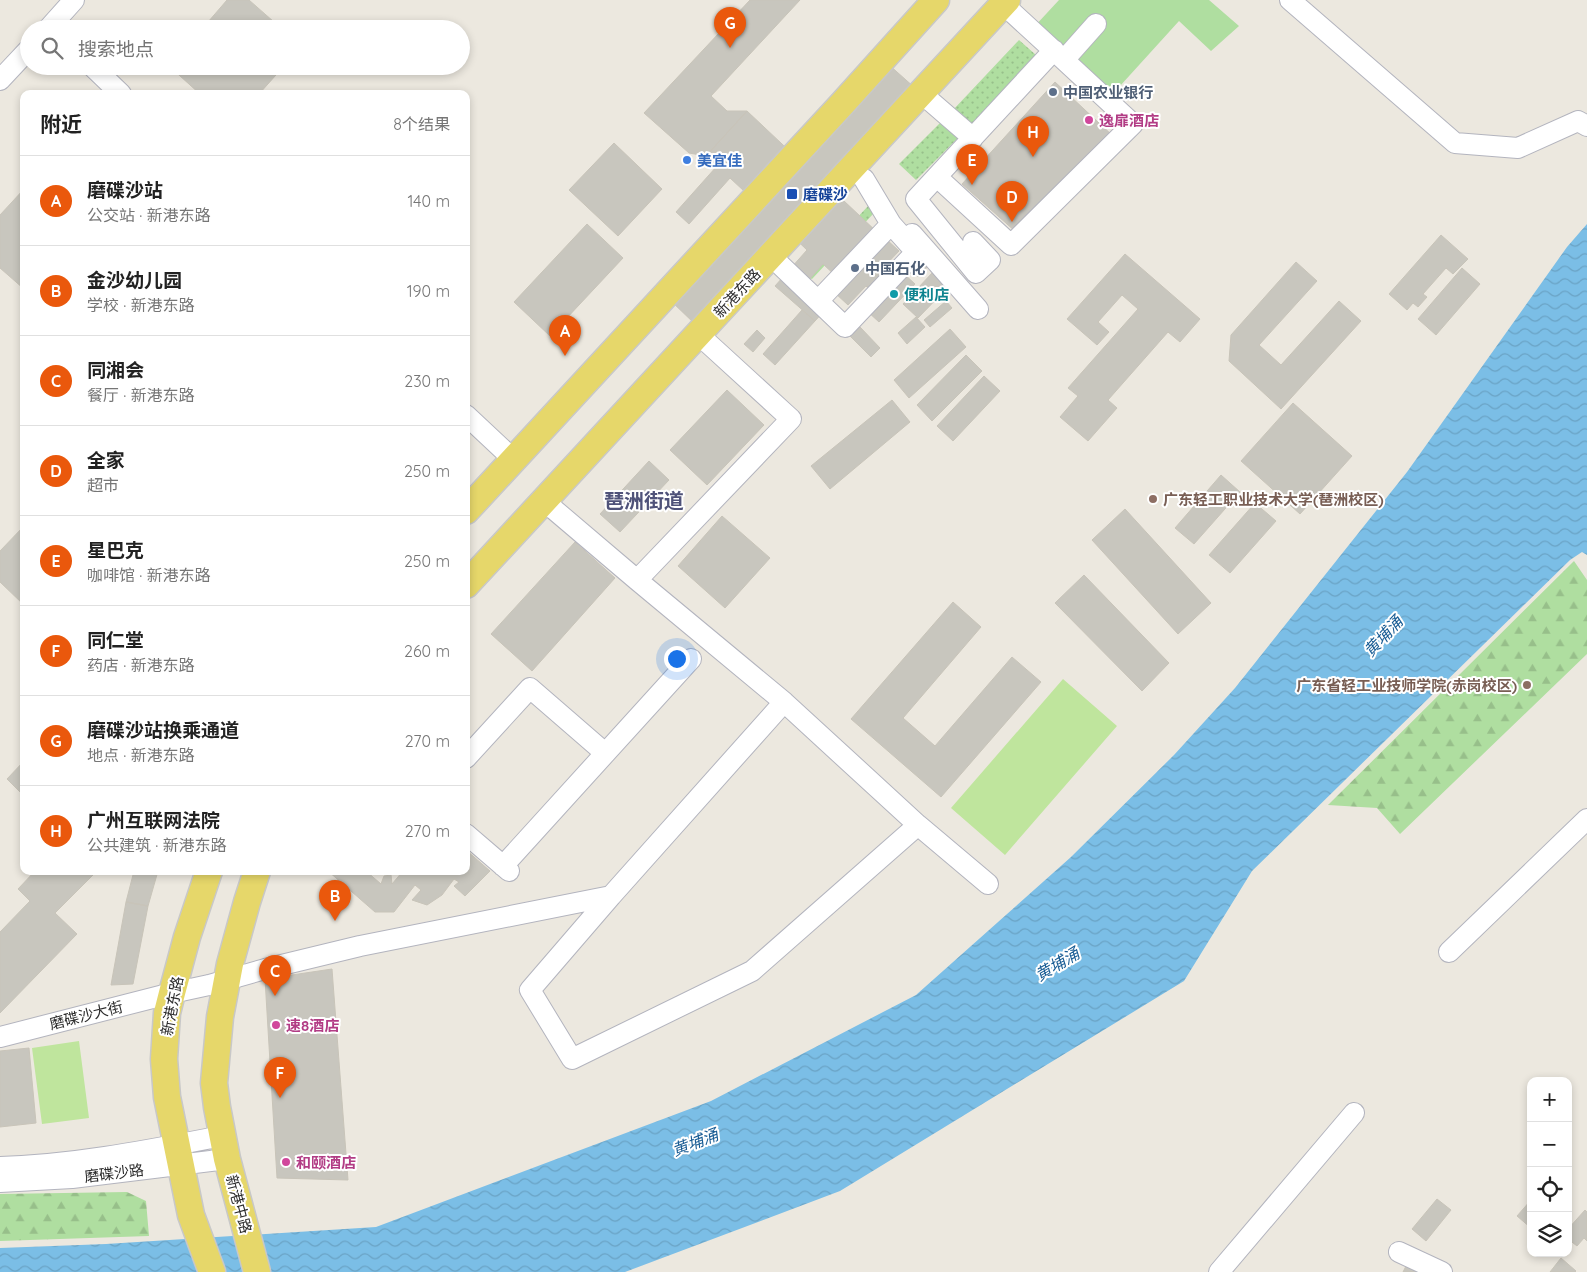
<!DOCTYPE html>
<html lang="zh">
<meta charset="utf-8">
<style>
:root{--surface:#fff;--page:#f6f6f6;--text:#222;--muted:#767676;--line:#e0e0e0;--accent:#ea580c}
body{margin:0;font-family:Quicksand,"Noto Sans SC",sans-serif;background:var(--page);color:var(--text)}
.controls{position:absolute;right:15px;bottom:15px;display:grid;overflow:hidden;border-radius:10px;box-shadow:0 2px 8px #0003}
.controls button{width:45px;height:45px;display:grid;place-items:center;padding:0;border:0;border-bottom:1px solid var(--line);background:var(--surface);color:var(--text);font:25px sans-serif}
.you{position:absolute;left:676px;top:658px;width:18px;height:18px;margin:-12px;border:4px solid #fff;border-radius:50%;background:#1a73e8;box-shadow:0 0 0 8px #1a73e833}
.badge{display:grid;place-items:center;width:32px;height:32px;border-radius:50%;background:var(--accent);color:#fff;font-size:16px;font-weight:700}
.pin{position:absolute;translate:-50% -41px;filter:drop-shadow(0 1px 2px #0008)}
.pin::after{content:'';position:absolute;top:26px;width:18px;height:15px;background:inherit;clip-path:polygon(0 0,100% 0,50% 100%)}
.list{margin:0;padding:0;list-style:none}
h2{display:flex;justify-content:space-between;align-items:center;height:65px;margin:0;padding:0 20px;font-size:21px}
h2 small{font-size:16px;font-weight:400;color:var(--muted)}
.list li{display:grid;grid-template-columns:32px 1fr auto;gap:15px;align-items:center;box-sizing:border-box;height:90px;padding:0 20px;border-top:1px solid var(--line)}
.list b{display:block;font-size:19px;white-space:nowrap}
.list p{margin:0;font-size:16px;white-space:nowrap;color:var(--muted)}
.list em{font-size:16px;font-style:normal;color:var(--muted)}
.icon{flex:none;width:28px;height:28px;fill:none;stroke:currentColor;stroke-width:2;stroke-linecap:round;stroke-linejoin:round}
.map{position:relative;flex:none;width:1587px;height:1272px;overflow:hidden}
.search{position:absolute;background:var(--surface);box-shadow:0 2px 8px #0003;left:20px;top:20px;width:450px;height:55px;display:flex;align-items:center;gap:12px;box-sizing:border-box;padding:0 18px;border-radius:28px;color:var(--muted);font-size:19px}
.panel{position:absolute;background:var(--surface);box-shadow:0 2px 8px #0003;left:20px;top:90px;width:450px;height:785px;border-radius:10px}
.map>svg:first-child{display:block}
</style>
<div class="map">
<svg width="1587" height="1272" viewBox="0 0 1587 1272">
<defs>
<pattern id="grass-dots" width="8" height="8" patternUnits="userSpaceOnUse" patternTransform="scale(1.25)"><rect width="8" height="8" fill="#afdea0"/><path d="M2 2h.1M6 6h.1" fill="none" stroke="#97bf8a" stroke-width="1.8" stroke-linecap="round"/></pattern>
<pattern id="forest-firs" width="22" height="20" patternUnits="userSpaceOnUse" patternTransform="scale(1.25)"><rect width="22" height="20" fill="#afdea0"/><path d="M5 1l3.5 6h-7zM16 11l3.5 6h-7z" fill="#97bf8a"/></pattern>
<pattern id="water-waves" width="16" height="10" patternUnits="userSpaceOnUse" patternTransform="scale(1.25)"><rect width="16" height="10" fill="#7bbee6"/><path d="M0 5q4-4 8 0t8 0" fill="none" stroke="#6aa3c5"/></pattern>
</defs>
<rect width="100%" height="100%" fill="#ece8df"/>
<path fill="url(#grass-dots)" d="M 1019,40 L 1036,55 L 970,126 L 953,110 Z
M 943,120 L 960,136 L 916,180 L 899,164 Z
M 870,204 L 874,213 L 812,279 L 803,275 Z"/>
<path fill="url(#forest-firs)" d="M 1574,561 L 1587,580 L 1587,654 L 1400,834 L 1377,808 L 1328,805 Z
M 127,1192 L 146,1201 L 149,1236 L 0,1241 L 0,1194 Z"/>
<path fill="#afdea0" d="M 1059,0 L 1209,0 L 1239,26 L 1211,51 L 1179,21 L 1110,97 L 1034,27 Z"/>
<path fill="#bfe59d" d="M 1063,679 L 1117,726 L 1005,855 L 951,808 Z
M 79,1041 L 89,1118 L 42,1124 L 32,1048 Z"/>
<path fill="url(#water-waves)" d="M 1587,224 L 1587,555 L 1582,552 L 1570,560 L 1252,871 L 1184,981 L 840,1191 L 625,1272 L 0,1272 L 0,1248 L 106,1244 L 376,1227 L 711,1101 L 916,995 L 1071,857 L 1174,755 L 1235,688 L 1407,472 L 1567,247 Z"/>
<path fill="#c8c6be" stroke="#c8c4b9" d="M 227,0 L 249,0 L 282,29 L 202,29 Z
M 750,0 L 800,0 L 711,96 L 727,111 L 747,111 L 706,156 L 689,153 L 644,113 Z
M 888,64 L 915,88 L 826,184 L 878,233 L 837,277 L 823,264 L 801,289 L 825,310 L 815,321 L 775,286 L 807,250 L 785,229 L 696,325 L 670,300 L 758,204 L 730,178 L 689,224 L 676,212 L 717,166 L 706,156 L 747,111 L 799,160 Z
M 169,66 L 284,66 L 259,94 L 200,94 Z
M 1055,82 L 1113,136 L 1016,232 L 962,184 Z
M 614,143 L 662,189 L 618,236 L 569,190 Z
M 24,189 L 24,289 L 0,268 L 0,215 Z
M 587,224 L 623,258 L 550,336 L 514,302 Z
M 1441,235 L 1468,259 L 1453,274 L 1446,268 L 1423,294 L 1427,297 L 1418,307 L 1413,303 L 1407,310 L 1389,294 Z
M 885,238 L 899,251 L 880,271 L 893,283 L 879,298 L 866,286 L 848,305 L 834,292 Z
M 1125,254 L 1200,319 L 1180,342 L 1168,332 L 1108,400 L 1117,408 L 1088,441 L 1060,417 L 1078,396 L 1068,388 L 1138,309 L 1122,295 L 1098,322 L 1109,332 L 1097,345 L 1067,319 Z
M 924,256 L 931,263 L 918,277 L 911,269 Z
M 1296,262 L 1317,281 L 1259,345 L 1281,365 L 1339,301 L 1361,321 L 1281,409 L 1229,361 L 1231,335 Z
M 1462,268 L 1480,284 L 1436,335 L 1418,319 Z
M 933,272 L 948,287 L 918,318 L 903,304 Z
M 903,273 L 915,284 L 879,322 L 867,311 Z
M 946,301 L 952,308 L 930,327 L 924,320 Z
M 802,310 L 815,321 L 775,365 L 763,354 Z
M 916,317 L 925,327 L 907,344 L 898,333 Z
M 860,327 L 880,348 L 871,357 L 850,336 Z
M 950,329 L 966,347 L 909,398 L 894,380 Z
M 757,330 L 765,338 L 753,352 L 744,344 Z
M 966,355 L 982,371 L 932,421 L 917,405 Z
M 984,376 L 1000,391 L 953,441 L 937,426 Z
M 727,390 L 764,425 L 707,485 L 670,450 Z
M 892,400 L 910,422 L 830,489 L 811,466 Z
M 1293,403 L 1352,456 L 1300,514 L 1241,461 Z
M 649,461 L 669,480 L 620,532 L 600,514 Z
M 1221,475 L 1240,492 L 1194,544 L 1175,528 Z
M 1255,503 L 1276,521 L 1230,573 L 1209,555 Z
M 1125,509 L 1211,603 L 1178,634 L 1092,540 Z
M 722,516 L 770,558 L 725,608 L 678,566 Z
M 24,526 L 24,605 L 0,582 L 0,551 Z
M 575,542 L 615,578 L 532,671 L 491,634 Z
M 1084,575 L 1169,663 L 1142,691 L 1055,603 Z
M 953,602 L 981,627 L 903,718 L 935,746 L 1012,657 L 1041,682 L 941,797 L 851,719 Z
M 24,761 L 24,796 L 7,779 Z
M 466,850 L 490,871 L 465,896 L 454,886 L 459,882 L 454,879 L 442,895 L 427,905 L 412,900 L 421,890 L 415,885 L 394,912 L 375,912 L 328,871 L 366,871 L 381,884 L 384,876 L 391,875 L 392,884 L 403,871 L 466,871 Z
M 35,871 L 89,871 L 93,875 L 55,913 L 77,934 L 0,1013 L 0,932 L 30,901 L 18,889 Z
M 134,871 L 158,871 L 148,906 L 126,902 Z
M 126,902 L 148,906 L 133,984 L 111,985 Z
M 332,969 L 348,1180 L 277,1178 L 265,979 Z
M 29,1048 L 36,1123 L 0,1127 L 0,1051 Z
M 1437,1199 L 1451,1210 L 1426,1241 L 1412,1229 Z
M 1531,1200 L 1531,1228 L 1517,1216 Z
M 1585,1210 L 1587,1212 L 1587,1241 L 1584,1238 L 1577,1246 L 1568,1239 L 1568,1229 Z
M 1561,1258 L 1576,1271 L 1575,1272 L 1550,1272 Z
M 1409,1260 L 1433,1272 L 1403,1272 Z"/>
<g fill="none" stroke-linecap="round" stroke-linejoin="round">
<g stroke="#b3b4be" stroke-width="22">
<path id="minor" d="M 1290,0 L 1455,143 L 1518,148 L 1578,121 L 1587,126
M 1003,4 L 1064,60 L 1096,24
M 48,29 L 74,0
M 92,66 L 121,94
M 0,80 L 29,49
M 921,93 L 973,138
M 937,177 L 1011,245 L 1133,124 L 1064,60
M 912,234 L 978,309
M 973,242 L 990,260 L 976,273 L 916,199 L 1054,50
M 771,256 L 845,327 L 916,252 L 891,224 L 864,179
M 818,301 L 891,224
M 466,415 L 514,460
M 544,501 L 637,580 L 784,702 L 918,825 L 988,884
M 637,580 L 791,419 L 698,334
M 466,758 L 530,688 L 605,753
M 466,834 L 509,871
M 503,866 L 691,659
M 611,896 L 530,990 L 572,1059 L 752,971 L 918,825
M 1449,952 L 1587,819
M 0,1037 L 172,993 L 209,985 L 265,969 L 360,946 L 611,896 L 784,702
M 0,1167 C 75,1165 149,1150 222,1136
M 0,1182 L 72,1178 L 227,1159
M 1399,1252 L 1442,1272
M 1219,1272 L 1354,1113"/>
</g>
<g stroke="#c8c8c8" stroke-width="29">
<path id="major" d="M 466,511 L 843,103 L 936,0
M 466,585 L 1007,0
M 209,871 L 187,937 L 172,993 L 167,1013 L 164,1059 L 167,1097 L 191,1215 L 212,1272
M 257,1272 L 227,1159 L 217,1107 L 214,1083 L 220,1017 L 230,964 L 247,902 L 257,871"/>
</g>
<use href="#minor" stroke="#fff" stroke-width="20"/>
<use href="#major" stroke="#e6d76a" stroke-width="26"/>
</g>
<g fill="#5c6f8a" stroke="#fff" stroke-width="2">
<circle cx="1053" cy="92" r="5"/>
<circle cx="855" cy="268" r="5"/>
</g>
<g fill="#d1479c" stroke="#fff" stroke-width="2">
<circle cx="1089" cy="120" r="5"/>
<circle cx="276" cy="1025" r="5"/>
<circle cx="286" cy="1162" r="5"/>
</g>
<circle fill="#3f7fe0" stroke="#fff" stroke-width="2" cx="687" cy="160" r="5"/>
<rect fill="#1a4fb4" stroke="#fff" stroke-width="2" x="786" y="188" width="12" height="12" rx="2.5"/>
<circle fill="#0f9aa8" stroke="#fff" stroke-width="2" cx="894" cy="294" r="5"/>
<g fill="#8d6e63" stroke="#fff" stroke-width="2">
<circle cx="1153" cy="499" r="5"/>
<circle cx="1527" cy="685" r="5"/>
</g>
<g text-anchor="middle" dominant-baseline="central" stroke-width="4" stroke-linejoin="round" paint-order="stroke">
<g font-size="15" font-weight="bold" fill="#4e5e75" stroke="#fff" text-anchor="start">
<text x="1063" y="92">中国农业银行</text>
<text x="865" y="268">中国石化</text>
</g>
<g font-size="15" font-weight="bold" fill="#b23c85" stroke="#fff" text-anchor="start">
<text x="1099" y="120">逸扉酒店</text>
<text x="286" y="1025">速8酒店</text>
<text x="296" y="1162">和颐酒店</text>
</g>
<g font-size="15" font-weight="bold" fill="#366cbe" stroke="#fff" text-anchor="start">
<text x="697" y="160">美宜佳</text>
</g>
<g font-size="15" font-weight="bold" fill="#164399" stroke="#fff" text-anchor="start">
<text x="803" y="194">磨碟沙</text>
</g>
<g font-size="15" fill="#2c2c2c" stroke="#fff">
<text transform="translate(737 293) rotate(-47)">新港东路</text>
<text transform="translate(172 1006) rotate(-79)">新港东路</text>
<text transform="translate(86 1015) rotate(-14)">磨碟沙大街</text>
<text transform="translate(114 1173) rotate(-7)">磨碟沙路</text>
<text transform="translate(239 1204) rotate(75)">新港中路</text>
</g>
<g font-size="15" font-weight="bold" fill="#0d838f" stroke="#fff" text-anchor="start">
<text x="904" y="294">便利店</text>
</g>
<g font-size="15" font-weight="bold" fill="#785e54" stroke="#fff" text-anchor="start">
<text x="1163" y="499">广东轻工职业技术大学(琶洲校区)</text>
<text x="1517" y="685" text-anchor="end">广东省轻工业技师学院(赤岗校区)</text>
</g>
<g font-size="16" font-style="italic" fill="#185c94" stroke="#fff">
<text transform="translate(1383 636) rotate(-47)">黄埔涌</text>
<text transform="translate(1057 964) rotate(-31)">黄埔涌</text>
<text transform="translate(695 1142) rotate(-21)">黄埔涌</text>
</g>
<g font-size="20" font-weight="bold" fill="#4f5279" stroke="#fff">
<text x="644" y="500">琶洲街道</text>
</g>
</g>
</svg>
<div class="controls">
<button>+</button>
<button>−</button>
<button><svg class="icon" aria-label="locate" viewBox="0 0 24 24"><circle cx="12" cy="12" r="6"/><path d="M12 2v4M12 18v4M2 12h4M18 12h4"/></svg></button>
<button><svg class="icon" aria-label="layers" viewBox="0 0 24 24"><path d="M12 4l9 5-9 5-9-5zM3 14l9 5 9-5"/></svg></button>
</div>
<div class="you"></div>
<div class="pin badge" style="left:565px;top:356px">A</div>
<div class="pin badge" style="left:335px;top:921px">B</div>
<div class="pin badge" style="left:275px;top:996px">C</div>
<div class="pin badge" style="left:1012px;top:222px">D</div>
<div class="pin badge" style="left:972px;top:185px">E</div>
<div class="pin badge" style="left:280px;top:1098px">F</div>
<div class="pin badge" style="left:730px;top:48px">G</div>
<div class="pin badge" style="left:1033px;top:157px">H</div>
<div class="search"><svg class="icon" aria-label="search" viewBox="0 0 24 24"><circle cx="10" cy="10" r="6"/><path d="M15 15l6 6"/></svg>搜索地点</div>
<section class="panel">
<h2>附近<small>8个结果</small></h2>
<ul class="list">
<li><span class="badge">A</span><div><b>磨碟沙站</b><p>公交站 · 新港东路</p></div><em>140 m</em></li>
<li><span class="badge">B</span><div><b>金沙幼儿园</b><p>学校 · 新港东路</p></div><em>190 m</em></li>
<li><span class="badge">C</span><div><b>同湘会</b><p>餐厅 · 新港东路</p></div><em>230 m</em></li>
<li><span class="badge">D</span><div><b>全家</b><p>超市</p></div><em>250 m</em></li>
<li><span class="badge">E</span><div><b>星巴克</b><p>咖啡馆 · 新港东路</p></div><em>250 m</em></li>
<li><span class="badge">F</span><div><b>同仁堂</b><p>药店 · 新港东路</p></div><em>260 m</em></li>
<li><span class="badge">G</span><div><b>磨碟沙站换乘通道</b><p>地点 · 新港东路</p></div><em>270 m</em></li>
<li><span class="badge">H</span><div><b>广州互联网法院</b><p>公共建筑 · 新港东路</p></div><em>270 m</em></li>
</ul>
</section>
</div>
